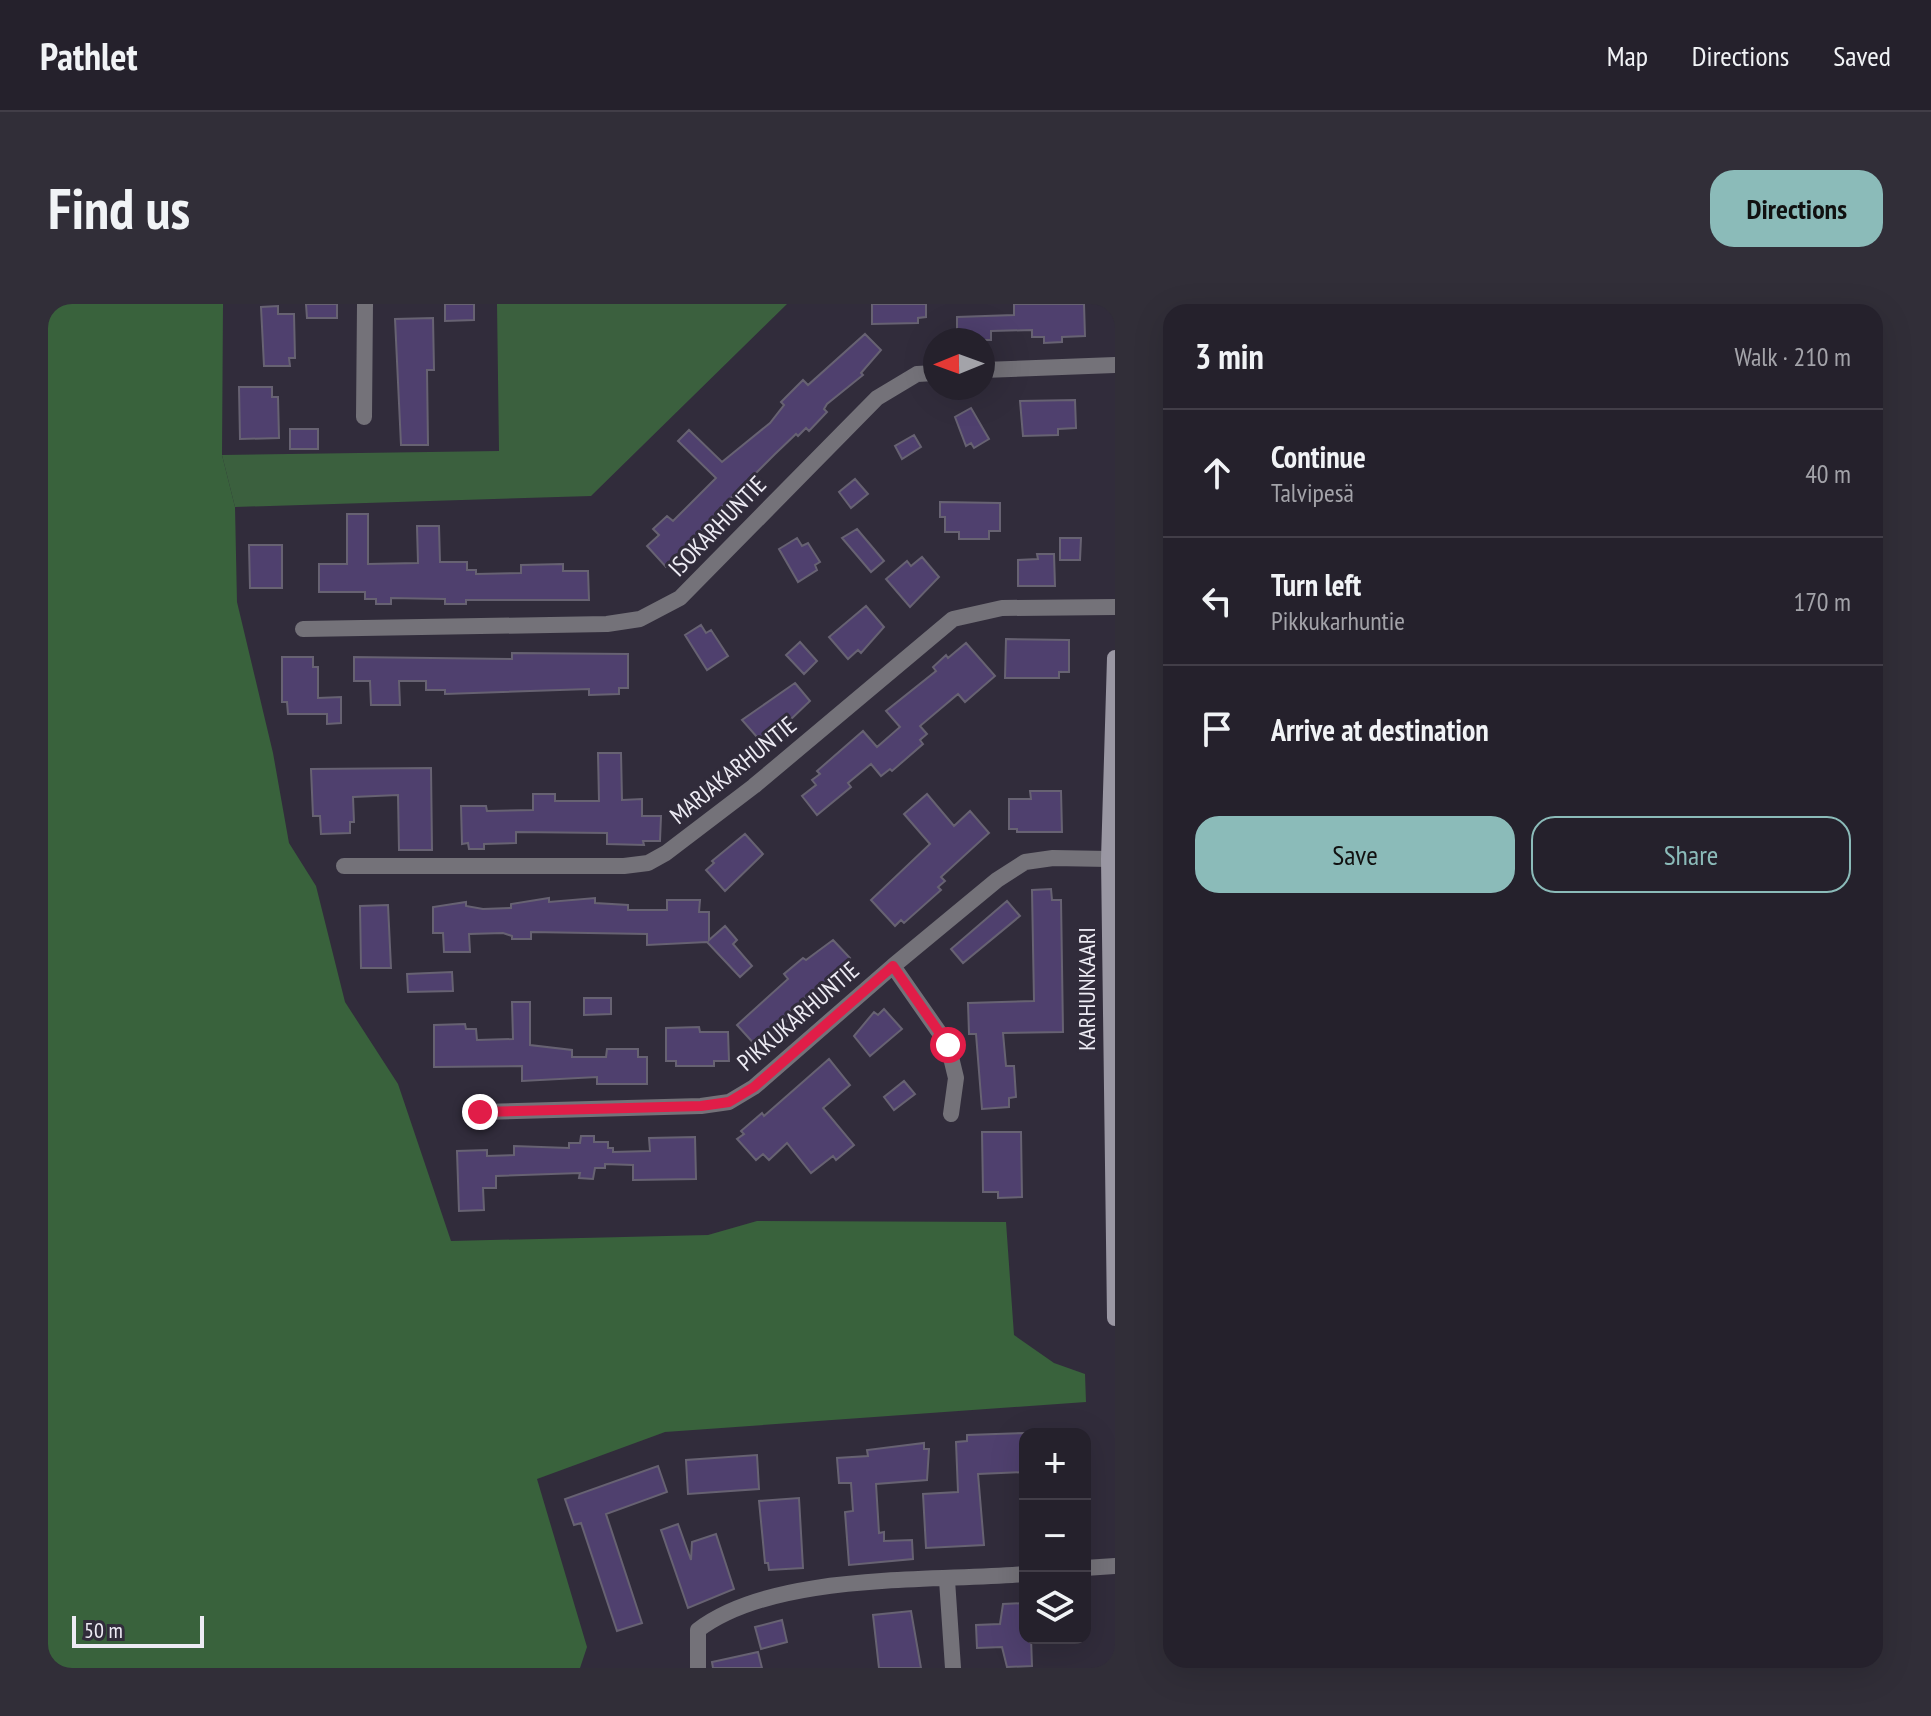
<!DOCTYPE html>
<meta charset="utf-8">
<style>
:root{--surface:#25212c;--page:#312e38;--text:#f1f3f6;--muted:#a3a3a9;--line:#423e48;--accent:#8bbbb9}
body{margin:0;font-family:"PT Sans Narrow",sans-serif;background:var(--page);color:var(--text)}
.controls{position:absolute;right:24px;bottom:24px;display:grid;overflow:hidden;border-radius:16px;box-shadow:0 8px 32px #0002}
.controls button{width:72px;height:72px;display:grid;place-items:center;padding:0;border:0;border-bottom:2px solid var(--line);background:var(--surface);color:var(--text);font:40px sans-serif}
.compass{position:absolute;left:875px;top:24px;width:72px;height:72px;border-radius:50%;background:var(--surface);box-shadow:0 8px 32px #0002;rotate:269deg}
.scale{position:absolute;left:24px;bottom:20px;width:132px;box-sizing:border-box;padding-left:8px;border:4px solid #edebf4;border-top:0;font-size:22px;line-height:28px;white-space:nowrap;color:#edebf4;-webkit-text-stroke:6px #312c3b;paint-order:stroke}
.stop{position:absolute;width:24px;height:24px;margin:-18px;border:6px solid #e11d48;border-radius:50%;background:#fff}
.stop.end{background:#e11d48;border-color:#fff;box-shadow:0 2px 8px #0008}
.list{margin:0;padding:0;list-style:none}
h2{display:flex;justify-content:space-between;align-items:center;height:104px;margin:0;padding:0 32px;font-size:34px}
h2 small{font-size:26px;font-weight:400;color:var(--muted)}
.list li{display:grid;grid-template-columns:52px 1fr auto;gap:24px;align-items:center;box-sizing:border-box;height:128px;padding:0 32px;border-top:2px solid var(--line)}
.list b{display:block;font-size:30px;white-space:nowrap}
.list p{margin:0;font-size:26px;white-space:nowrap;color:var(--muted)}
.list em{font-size:26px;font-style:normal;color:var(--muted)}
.actions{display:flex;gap:16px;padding:24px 32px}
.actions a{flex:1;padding:18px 0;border:2px solid var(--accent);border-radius:24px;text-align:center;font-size:28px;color:var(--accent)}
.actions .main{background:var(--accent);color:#111}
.icon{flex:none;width:44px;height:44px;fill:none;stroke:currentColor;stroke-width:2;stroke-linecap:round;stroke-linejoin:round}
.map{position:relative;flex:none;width:1067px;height:1364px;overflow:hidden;border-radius:24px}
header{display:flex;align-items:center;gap:48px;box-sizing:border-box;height:112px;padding:0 40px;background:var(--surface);border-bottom:2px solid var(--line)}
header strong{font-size:38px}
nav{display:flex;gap:44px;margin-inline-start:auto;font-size:28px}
.intro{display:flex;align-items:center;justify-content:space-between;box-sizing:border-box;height:192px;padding:0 48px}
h1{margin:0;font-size:56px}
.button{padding:20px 36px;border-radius:24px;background:var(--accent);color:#111;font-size:28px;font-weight:700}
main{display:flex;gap:48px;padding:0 48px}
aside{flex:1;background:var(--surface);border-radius:24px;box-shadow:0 8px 32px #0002}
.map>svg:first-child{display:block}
</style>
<header>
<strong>Pathlet</strong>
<nav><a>Map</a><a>Directions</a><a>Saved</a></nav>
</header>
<div class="intro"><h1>Find us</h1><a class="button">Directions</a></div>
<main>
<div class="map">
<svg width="1067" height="1364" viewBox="0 0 1067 1364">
<rect width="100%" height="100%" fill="#312c3b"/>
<path fill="#3b603e" d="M 449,0 L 739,0 L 543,192 L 187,203 L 174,151 L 451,147 Z"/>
<path fill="#39623c" d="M 0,0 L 175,0 L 174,151 L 187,203 L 189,298 L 225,449 L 241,539 L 268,582 L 297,698 L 350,780 L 403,937 L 660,931 L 709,917 L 958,918 L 966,1031 L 1006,1059 L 1037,1070 L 1038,1098 L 617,1128 L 489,1175 L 539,1343 L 532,1364 L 0,1364 Z"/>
<path fill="#4f406e" stroke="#676272" stroke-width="2" d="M 258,0 L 289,0 L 289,14 L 259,14 Z
M 397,0 L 426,0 L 426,16 L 397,17 Z
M 824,0 L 878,0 L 878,13 L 870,14 L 870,19 L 824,20 Z
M 966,0 L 1036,0 L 1037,32 L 1014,33 L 1014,38 L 996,39 L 996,33 L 984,33 L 984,26 L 943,27 L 943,36 L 909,36 L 909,13 L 966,11 Z
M 230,2 L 230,10 L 246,10 L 247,54 L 241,54 L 242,62 L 216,62 L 213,3 Z
M 385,14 L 386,66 L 379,66 L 380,141 L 353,141 L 347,15 Z
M 817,30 L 833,46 L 813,69 L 815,71 L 779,100 L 776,105 L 779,108 L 761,127 L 758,124 L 750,132 L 748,130 L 727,150 L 674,203 L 676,205 L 641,241 L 643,244 L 618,263 L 599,242 L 611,231 L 605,225 L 619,212 L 625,217 L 668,174 L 630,137 L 641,126 L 674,158 L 722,119 L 736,101 L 733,98 L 755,76 L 760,81 Z
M 191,83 L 224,83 L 224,93 L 230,93 L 231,134 L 192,135 Z
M 1027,96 L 1028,124 L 1010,125 L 1010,131 L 975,132 L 972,97 Z
M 923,104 L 941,135 L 926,144 L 923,139 L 918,142 L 907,113 Z
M 242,125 L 270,125 L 270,145 L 242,145 Z
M 866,131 L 873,143 L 854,155 L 847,142 Z
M 807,175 L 820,190 L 803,204 L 791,188 Z
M 892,198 L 952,199 L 952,227 L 941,227 L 941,235 L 911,235 L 911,228 L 897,228 L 897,213 L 892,213 Z
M 299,210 L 320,210 L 320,260 L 370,259 L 369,222 L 391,222 L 392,258 L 419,258 L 419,266 L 428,266 L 428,270 L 473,269 L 473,261 L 515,260 L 515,267 L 540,267 L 541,296 L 418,296 L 418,300 L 397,300 L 397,295 L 343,294 L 343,300 L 328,300 L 328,295 L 317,295 L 317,288 L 271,288 L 271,260 L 299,260 Z
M 809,225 L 836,257 L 823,268 L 794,234 Z
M 749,234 L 754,242 L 760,239 L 772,258 L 767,261 L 769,266 L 750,278 L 731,245 Z
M 1012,234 L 1033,234 L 1032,256 L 1012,256 Z
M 201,241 L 234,241 L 234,284 L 202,284 Z
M 989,250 L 1006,250 L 1007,282 L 970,282 L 970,256 L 990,255 Z
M 874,253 L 891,273 L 862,303 L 838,275 L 859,257 L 863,262 Z
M 818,302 L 836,323 L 813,349 L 810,346 L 800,355 L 781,333 Z
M 653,321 L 658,329 L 663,326 L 680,352 L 659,366 L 637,331 Z
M 958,335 L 1021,336 L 1021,368 L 1011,368 L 1011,374 L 957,374 Z
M 752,338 L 769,357 L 756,370 L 738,351 Z
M 918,339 L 947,372 L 917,398 L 910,390 L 872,422 L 879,430 L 872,436 L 875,440 L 844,467 L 842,465 L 833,472 L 823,460 L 800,479 L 803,483 L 769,511 L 754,492 L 768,481 L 764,476 L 772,470 L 769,467 L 815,427 L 829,443 L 852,423 L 838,407 L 888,367 L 885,363 L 898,351 L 900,354 Z
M 464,349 L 580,350 L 580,384 L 571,384 L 571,390 L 541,391 L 541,385 L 397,390 L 397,386 L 378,386 L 378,377 L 351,377 L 352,401 L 323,401 L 322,377 L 306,377 L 306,353 L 464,355 Z
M 234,353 L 265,353 L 265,363 L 270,363 L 270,394 L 293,393 L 293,419 L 279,420 L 279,410 L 240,410 L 239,398 L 234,398 Z
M 747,379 L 762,397 L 716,441 L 694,416 Z
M 550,449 L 573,449 L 574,496 L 594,495 L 594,512 L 613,512 L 612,537 L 595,537 L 596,541 L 559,540 L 559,529 L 468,528 L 468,539 L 436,540 L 436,545 L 421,545 L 420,539 L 414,540 L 413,502 L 438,502 L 439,507 L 485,506 L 485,490 L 507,490 L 507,497 L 551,497 Z
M 383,464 L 384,546 L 351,546 L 350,491 L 305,493 L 306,518 L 302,518 L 302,529 L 273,530 L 272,512 L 265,512 L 263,465 Z
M 982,487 L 1013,487 L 1014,528 L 969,528 L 969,525 L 961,525 L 961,495 L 983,495 Z
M 879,490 L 906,522 L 922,507 L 941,529 L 893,573 L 897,577 L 890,583 L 893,586 L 856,619 L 853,616 L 847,622 L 823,596 L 882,540 L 856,510 Z
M 697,530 L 715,550 L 677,587 L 658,566 L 666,559 L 664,557 Z
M 1003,585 L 1004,596 L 1013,596 L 1015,728 L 955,729 L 958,762 L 966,762 L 968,793 L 961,794 L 961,803 L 934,805 L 928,730 L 921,730 L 920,699 L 986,697 L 984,586 Z
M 501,594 L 501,598 L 547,594 L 547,599 L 580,601 L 580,606 L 619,606 L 619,596 L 652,596 L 651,608 L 661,608 L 661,636 L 677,622 L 689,636 L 685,640 L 704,662 L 692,673 L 659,638 L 599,641 L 599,630 L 483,628 L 483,635 L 464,635 L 464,632 L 455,629 L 421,630 L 422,648 L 396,648 L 395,629 L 385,629 L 385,603 L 418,598 L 418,602 L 435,605 L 463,604 L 463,600 Z
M 959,597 L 972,612 L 915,659 L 903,645 Z
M 340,601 L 343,664 L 313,664 L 312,602 Z
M 785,636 L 802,654 L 760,697 L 757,694 L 736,713 L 739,717 L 709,743 L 689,721 L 740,675 L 736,670 L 755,654 L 758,656 Z
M 404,668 L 405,687 L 360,688 L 359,670 Z
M 536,694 L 563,694 L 563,710 L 536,711 Z
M 464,698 L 482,698 L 482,741 L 524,746 L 524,753 L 558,753 L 559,745 L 590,745 L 590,753 L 599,753 L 599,780 L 549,780 L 549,773 L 474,777 L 474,762 L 386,763 L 386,721 L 417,720 L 418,725 L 428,725 L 429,736 L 465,735 Z
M 836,705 L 854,725 L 822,752 L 806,732 L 826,708 L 830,711 Z
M 651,723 L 652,728 L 680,728 L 681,757 L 666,757 L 666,762 L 628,762 L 628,757 L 618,757 L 618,724 Z
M 781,755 L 802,781 L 775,804 L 806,841 L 788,856 L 785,852 L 763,869 L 739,839 L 721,856 L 715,850 L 708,856 L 689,835 L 696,830 L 693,827 L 714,809 L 716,812 Z
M 856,777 L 867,790 L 846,806 L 836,793 Z
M 934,828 L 973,828 L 974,893 L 950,894 L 950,888 L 935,888 Z
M 533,832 L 546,832 L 546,838 L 560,838 L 560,844 L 565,844 L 565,848 L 602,847 L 601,834 L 647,833 L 648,875 L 585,876 L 585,861 L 557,860 L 557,864 L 547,864 L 545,875 L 531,874 L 532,869 L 448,872 L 448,884 L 435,884 L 436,906 L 411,907 L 409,847 L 439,846 L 439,852 L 466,851 L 466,842 L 521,844 L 521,839 L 532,839 Z
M 977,1129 L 977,1168 L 930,1170 L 936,1241 L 878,1244 L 875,1190 L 910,1188 L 908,1138 L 919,1137 L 919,1131 Z
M 876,1139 L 876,1145 L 881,1145 L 879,1176 L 828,1180 L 831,1229 L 836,1228 L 836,1237 L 864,1236 L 865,1255 L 801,1261 L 797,1208 L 805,1207 L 803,1179 L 791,1179 L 789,1154 L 820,1152 L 819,1146 Z
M 709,1151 L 711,1185 L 640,1190 L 638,1156 Z
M 610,1162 L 619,1188 L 558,1210 L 594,1319 L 569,1327 L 533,1219 L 526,1221 L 517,1195 Z
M 751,1194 L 755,1264 L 721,1266 L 720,1259 L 717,1259 L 711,1197 Z
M 630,1220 L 643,1256 L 644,1238 L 668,1230 L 686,1285 L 640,1304 L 613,1226 Z
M 977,1299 L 977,1334 L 983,1334 L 984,1362 L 959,1363 L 954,1343 L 929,1344 L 928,1321 L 952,1320 L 955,1300 Z
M 863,1307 L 873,1364 L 831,1364 L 825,1311 Z
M 734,1316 L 739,1338 L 713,1345 L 707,1323 Z
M 710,1348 L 714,1364 L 665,1364 L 664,1358 Z"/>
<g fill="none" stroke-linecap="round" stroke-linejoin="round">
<path stroke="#747279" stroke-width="16" d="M 935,66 L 1067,61
M 316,113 L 317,0
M 255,325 L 559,320 L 592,315 L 632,294 L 829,94 L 869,70 L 887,69
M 296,562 L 576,562 L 600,559 L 618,549 L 706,482 L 905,315 L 954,304 L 1067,303
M 845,662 L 900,741 L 908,774 L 903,810
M 432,808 L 653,802 L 681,798 L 706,783 L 845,662 L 949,576 L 977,558 L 1005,554 L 1061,555
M 1037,1264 L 1067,1262
M 899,1276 L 905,1364
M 650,1364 L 650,1326 C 726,1268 882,1278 977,1270"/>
<path stroke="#9a97a3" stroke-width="16" d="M 1067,354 L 1061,555 L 1067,1014"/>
</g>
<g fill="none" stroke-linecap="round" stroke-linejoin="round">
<path stroke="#e11d48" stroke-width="10" d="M 432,808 L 653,802 L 681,798 L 706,783 L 845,662 L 900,741"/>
</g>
<g text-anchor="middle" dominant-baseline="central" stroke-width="6" stroke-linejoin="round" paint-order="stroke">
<g font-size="24" fill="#edebf4" stroke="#312c3b">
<text transform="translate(669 222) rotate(-46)">ISOKARHUNTIE</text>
<text transform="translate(685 466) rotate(-39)">MARJAKARHUNTIE</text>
<text transform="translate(1038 685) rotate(-90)">KARHUNKAARI</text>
<text transform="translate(750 712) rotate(-41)">PIKKUKARHUNTIE</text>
</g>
</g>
</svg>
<div class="controls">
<button>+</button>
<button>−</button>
<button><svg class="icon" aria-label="layers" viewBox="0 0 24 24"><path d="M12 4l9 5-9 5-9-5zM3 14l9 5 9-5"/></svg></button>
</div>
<svg class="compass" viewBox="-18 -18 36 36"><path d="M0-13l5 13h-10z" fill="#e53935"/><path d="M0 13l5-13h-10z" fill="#a3a3a9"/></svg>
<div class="scale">50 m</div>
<div class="stop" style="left:900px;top:741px"></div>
<div class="stop end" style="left:432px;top:808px"></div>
</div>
<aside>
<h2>3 min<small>Walk · 210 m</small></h2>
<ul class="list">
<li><svg class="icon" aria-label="ahead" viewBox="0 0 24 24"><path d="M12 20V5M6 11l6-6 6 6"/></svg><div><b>Continue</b><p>Talvipesä</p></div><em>40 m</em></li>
<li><svg class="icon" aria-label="left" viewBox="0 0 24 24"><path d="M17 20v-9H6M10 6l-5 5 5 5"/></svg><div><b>Turn left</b><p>Pikkukarhuntie</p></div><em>170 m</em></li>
<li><svg class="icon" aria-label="arrive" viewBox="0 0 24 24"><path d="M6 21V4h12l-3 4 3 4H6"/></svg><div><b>Arrive at destination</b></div></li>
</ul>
<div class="actions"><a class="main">Save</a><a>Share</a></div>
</aside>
</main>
